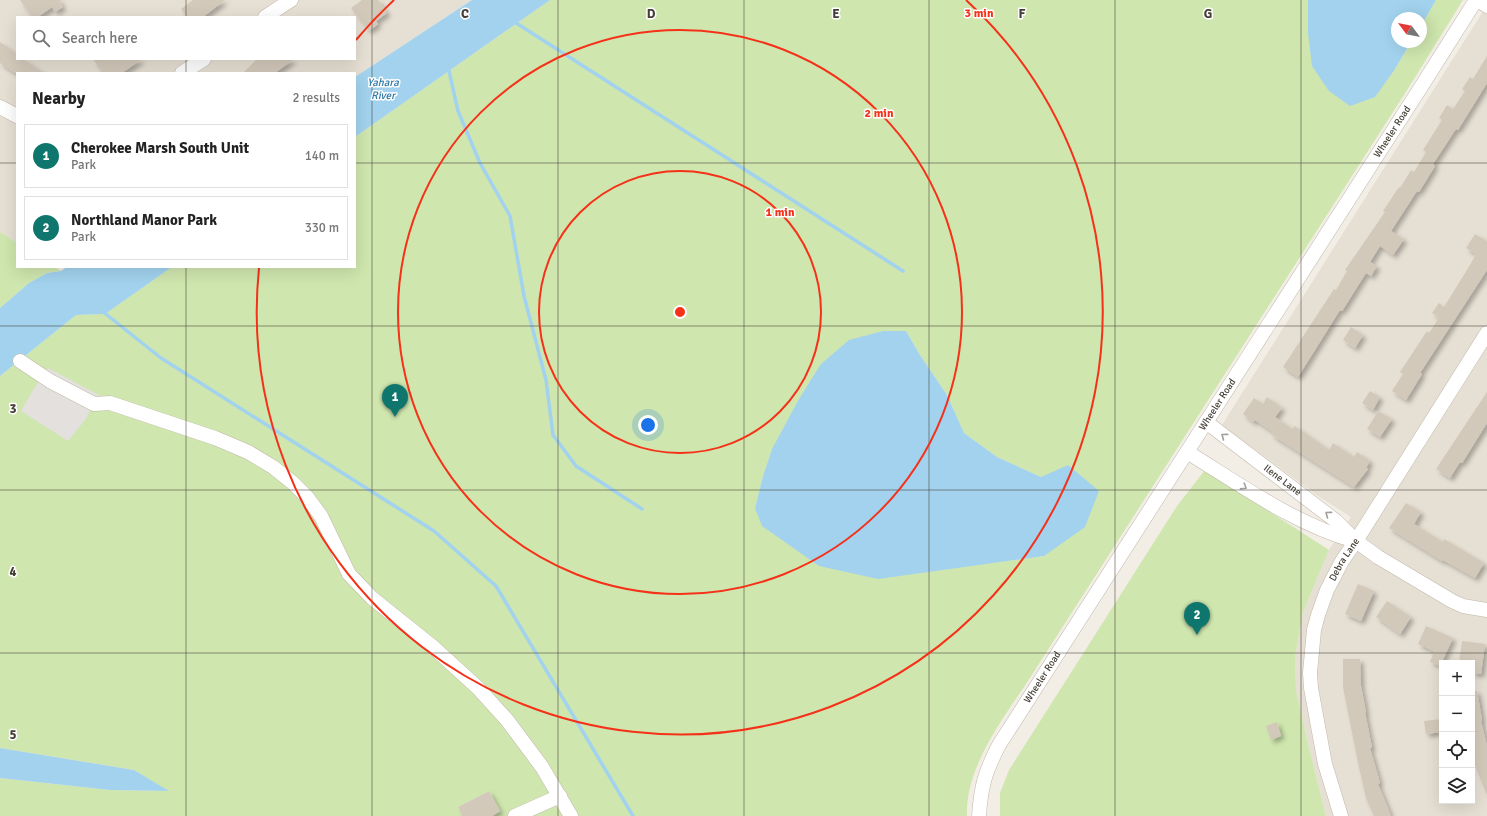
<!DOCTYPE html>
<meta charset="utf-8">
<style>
:root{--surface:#fff;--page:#f2f2f2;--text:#222;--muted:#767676;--line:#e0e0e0;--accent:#0f766e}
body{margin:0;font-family:Signika,sans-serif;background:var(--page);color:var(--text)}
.controls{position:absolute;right:12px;bottom:12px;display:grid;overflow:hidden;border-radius:0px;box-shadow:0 4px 16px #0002}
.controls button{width:36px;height:36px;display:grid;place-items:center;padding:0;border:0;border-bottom:1px solid var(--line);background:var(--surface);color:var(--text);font:20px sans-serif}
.compass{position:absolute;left:1391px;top:12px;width:36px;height:36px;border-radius:50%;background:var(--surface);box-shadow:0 4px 16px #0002;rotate:302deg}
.you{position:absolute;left:648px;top:425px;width:14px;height:14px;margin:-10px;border:3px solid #fff;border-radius:50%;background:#1a73e8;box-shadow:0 0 0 6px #1a73e833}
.badge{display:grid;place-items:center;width:26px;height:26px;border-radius:50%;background:var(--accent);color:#fff;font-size:13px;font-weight:700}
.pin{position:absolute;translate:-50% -33px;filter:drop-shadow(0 1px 2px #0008)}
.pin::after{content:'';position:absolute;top:21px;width:14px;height:12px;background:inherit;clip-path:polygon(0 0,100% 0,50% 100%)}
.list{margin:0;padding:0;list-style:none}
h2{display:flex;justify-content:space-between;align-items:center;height:52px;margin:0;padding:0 16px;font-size:17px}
h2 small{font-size:13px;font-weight:400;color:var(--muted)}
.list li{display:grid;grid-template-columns:26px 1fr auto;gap:12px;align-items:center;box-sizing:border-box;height:64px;margin:0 8px 8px;padding:0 8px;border:1px solid var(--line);border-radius:0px}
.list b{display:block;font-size:15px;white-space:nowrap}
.list p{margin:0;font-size:13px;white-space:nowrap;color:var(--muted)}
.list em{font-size:13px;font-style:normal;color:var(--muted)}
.icon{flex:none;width:22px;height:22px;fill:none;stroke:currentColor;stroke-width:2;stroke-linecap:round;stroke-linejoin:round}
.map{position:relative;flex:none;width:1487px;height:816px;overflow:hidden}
.search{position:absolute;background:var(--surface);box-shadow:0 4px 16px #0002;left:16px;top:16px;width:340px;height:44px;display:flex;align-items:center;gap:10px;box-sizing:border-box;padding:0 14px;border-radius:0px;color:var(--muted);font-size:15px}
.panel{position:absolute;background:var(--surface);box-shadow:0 4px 16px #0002;left:16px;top:72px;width:340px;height:196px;border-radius:0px}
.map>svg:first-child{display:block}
</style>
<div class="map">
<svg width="1487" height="816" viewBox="0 0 1487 816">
<defs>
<filter id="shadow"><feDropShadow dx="3.5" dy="3.5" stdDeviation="2" flood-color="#0004"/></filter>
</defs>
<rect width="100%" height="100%" fill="#f2eee5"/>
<path fill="#e6dfd3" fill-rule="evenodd" d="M 0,0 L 472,0 L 355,77 L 355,73 L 17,73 L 17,243 L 0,232 ZM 17,17 L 355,17 L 355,59 L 17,59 Z
M 1487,5 L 1487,816 L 1326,816 L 1307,740 L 1296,690 L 1295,657 L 1303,612 L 1329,550 L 1351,517 L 1315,494 L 1222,425 ZM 1442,663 L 1472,663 L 1472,801 L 1442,801 Z"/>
<path fill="#cfe6ae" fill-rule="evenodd" d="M 550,0 L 1308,0 L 1308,33 L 1395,69 L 1411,42 L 1421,42 L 1421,26 L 1436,0 L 1463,0 L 1409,87 L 1026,684 C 1001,721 965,769 967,816 L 492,816 L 500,811 L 489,791 L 458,807 L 462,816 L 0,816 L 0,778 L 110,790 L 168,791 L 134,770 L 0,748 L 0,376 L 76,315 L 105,314 L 172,267 L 355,267 L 355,137 ZM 906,331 L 920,355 L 947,395 L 964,433 L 997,457 L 1041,477 L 1044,556 L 967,566 L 755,508 L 763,476 L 772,449 Z
M 0,232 L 17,243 L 17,267 L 55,267 L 61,271 L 47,273 L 29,283 L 0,308 Z
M 1205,470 L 1329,550 L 1303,612 L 1295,657 L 1296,690 L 1307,740 L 1326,816 L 1000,816 L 1000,793 L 1009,770 L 1177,506 Z"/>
<path fill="#e3e0dd" d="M 48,368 L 99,395 L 85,420 L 68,441 L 21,411 L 33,390 Z"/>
<path fill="#a2d2ee" d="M 472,0 L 550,0 L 355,137 L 355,77 Z
M 1308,0 L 1436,0 L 1421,26 L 1421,18 L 1397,18 L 1397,42 L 1411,42 L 1395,69 L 1375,97 L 1350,106 L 1329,91 L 1312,66 L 1308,33 Z
M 67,267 L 172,267 L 105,314 L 76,315 L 0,376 L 0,308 L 29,283 L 47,273 L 61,271 Z
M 883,331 L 906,331 L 920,355 L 947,395 L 964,433 L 997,457 L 1041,477 L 1068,465 L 1099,491 L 1085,527 L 1044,556 L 878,579 L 819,566 L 762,526 L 755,508 L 763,476 L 772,449 L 799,399 L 821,364 L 849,340 Z
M 0,748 L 134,770 L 169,791 L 110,790 L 0,778 Z"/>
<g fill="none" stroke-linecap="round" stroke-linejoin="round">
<path stroke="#a2d2ee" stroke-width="3.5" d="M 513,21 L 903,271
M 447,67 L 449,71 L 458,111 L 480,163 L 510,216 L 524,296 L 546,380 L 553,435 L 576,466 L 642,509
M 102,311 L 161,358 L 434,531 L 496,586 L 633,816"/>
</g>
<path fill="#d3c9bb" filter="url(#shadow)" d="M 20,0 L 62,0 L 59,2 L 63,7 L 55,12 L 52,7 L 38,17 L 32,17 Z
M 193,0 L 225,0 L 203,17 L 187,17 L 181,9 Z
M 362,0 L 378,0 L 387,13 L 376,21 L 378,24 L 369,31 L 351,8 Z
M 0,42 L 17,54 L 17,59 L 23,59 L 44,73 L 15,73 L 0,63 Z
M 1487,56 L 1487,83 L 1458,130 L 1456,129 L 1433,164 L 1435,166 L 1419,192 L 1417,191 L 1391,231 L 1404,239 L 1393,255 L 1380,246 L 1370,262 L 1377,266 L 1371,276 L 1366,273 L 1342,311 L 1340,310 L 1298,377 L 1283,367 L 1334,289 L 1336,290 L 1347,271 L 1345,270 L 1385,212 L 1383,211 L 1399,187 L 1400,188 L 1411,170 L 1414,172 L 1426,152 L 1423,150 L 1442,120 L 1439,118 L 1447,105 L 1453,109 L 1465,91 L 1462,89 L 1470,77 L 1473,79 Z
M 93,59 L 142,59 L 122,73 L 103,73 Z
M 257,59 L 294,59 L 275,73 L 243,73 Z
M 1475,234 L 1487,241 L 1487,270 L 1420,373 L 1422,374 L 1406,400 L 1392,391 L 1403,374 L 1400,372 L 1427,331 L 1429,333 L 1439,318 L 1432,313 L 1439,303 L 1444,307 L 1470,265 L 1476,254 L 1466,248 Z
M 1351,327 L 1363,335 L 1355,348 L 1343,340 Z
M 1370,391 L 1380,397 L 1373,410 L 1362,403 Z
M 1487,392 L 1487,423 L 1462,463 L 1460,462 L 1450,478 L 1436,469 Z
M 1267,397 L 1282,408 L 1275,417 L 1292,429 L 1295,426 L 1329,450 L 1333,443 L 1354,457 L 1357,452 L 1370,461 L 1366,468 L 1368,469 L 1354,487 L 1272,435 L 1273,432 L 1255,420 L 1253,422 L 1243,414 L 1254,398 L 1263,404 Z
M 1378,411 L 1392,419 L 1380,437 L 1367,429 Z
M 1406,503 L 1421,512 L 1414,524 L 1443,542 L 1444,539 L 1484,563 L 1475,578 L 1443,560 L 1442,561 L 1389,528 Z
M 1358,584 L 1374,591 L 1361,621 L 1345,614 Z
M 1387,601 L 1411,617 L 1400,634 L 1376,617 Z
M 1426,626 L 1453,638 L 1440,666 L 1430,662 L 1434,651 L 1418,644 Z
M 1462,641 L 1485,644 L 1481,674 L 1472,673 L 1472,663 L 1459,663 Z
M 1343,659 L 1360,659 L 1361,686 L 1366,712 L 1365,712 L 1372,748 L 1370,748 L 1380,783 L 1378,784 L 1391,816 L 1374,816 L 1366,798 L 1358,763 L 1343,687 Z
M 1472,691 L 1477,691 L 1482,720 L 1481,721 L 1487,746 L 1487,795 L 1472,758 Z
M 1442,719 L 1442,732 L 1426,734 L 1424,721 Z
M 1277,722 L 1281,736 L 1271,740 L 1266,726 Z
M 489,791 L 500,811 L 492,816 L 462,816 L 458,807 Z"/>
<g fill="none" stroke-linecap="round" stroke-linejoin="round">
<g stroke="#c0b8ab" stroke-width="15">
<g id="minor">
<path d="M 1478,0 L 1487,6"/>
<path d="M 265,17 L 291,0"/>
<path d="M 182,73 L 204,59"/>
<path d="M 0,107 L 17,116"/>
<path d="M 20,361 L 50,381 L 94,404 L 110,403 L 215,438 L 248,452 L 273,467 L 293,483 L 307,497 L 321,516 L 349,574 L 372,598 L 432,646 L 478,688 L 507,720 L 542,767 L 571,816"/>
<path id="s1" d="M 1206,422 L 1336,521 L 1356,541 L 1378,557 L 1452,601 L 1463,606 L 1487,610"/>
<path d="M 1187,452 C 1241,485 1294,524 1355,541"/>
<path d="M 515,816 L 560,796"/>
<path id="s2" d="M 979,816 C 981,786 985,772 999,745 L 1421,87 L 1476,0"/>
<path id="s3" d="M 1341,816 L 1325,764 L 1311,688 L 1310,673 L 1314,630 L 1318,615 L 1327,590 L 1342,561 L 1356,541 L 1487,333"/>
</g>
</g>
<use href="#minor" stroke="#fff" stroke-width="14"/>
</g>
<defs><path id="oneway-chevron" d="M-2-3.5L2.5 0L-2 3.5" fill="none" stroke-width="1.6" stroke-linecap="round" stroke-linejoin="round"/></defs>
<g stroke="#a29e9a">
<use href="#oneway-chevron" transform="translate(1224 436) rotate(-143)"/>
<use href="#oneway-chevron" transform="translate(1244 487) rotate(32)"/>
<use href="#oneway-chevron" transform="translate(1328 514) rotate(-143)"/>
</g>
<path fill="none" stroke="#443e35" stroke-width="1" stroke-opacity="0.55" d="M 186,0 L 186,17M 372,0 L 372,816M 558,0 L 558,816M 744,0 L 744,816M 929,0 L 929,816M 1115,0 L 1115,816M 1301,0 L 1301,816M 186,59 L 186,73M 0,163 L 17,163M 355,163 L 1487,163M 186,267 L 186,816M 0,326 L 1487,326M 0,490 L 1487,490M 0,653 L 1487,653"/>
<g fill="none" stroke="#f53119" stroke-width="2">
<circle cx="680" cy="312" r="141"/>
<circle cx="680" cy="312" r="282"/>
<path d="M356 40A423 423 0 0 1 394 0M966 0A423 423 0 1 1 259 268"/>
</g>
<g text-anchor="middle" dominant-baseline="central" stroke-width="3" stroke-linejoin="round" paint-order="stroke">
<g font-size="10" fill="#443e35" stroke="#fff">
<text stroke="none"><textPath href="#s2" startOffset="803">Wheeler Road</textPath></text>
<text stroke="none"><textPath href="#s2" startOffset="479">Wheeler Road</textPath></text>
<text stroke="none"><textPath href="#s1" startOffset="96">Ilene Lane</textPath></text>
<text stroke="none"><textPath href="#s3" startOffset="267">Debra Lane</textPath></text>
<text stroke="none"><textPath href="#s2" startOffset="155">Wheeler Road</textPath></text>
</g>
<g font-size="11" font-style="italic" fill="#2f79a6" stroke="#fff">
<text x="383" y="82">Yahara<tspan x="383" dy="13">River</tspan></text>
</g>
</g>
<g font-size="13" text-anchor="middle" font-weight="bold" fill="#443e35" stroke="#fff" stroke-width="3" stroke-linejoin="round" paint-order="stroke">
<text x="465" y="18">C</text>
<text x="651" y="18">D</text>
<text x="836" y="18">E</text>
<text x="1022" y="18">F</text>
<text x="1208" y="18">G</text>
<text x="13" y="413">3</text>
<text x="13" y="576">4</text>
<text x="13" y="739">5</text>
</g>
<circle cx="680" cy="312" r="6" fill="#f53119" stroke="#fff" stroke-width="2"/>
<g font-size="12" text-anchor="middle" font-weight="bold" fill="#f53119" stroke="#fff" stroke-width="3" stroke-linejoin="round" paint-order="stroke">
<text x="979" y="17">3 min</text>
<text x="879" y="117">2 min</text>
<text x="780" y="216">1 min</text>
</g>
</svg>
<div class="controls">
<button>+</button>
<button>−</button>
<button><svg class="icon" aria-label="locate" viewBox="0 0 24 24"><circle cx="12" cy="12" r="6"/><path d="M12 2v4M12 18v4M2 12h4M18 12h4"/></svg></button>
<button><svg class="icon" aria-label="layers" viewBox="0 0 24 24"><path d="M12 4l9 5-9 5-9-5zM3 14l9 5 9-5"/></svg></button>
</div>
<svg class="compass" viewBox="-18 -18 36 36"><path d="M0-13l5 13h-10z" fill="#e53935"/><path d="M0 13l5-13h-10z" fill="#767676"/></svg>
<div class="you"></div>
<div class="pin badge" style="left:395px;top:417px">1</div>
<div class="pin badge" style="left:1197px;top:635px">2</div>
<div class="search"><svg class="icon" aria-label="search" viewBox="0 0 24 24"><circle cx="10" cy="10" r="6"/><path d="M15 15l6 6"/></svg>Search here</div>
<section class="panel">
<h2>Nearby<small>2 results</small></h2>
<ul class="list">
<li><span class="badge">1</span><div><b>Cherokee Marsh South Unit</b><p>Park</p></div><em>140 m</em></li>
<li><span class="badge">2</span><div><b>Northland Manor Park</b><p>Park</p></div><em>330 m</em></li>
</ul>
</section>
</div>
